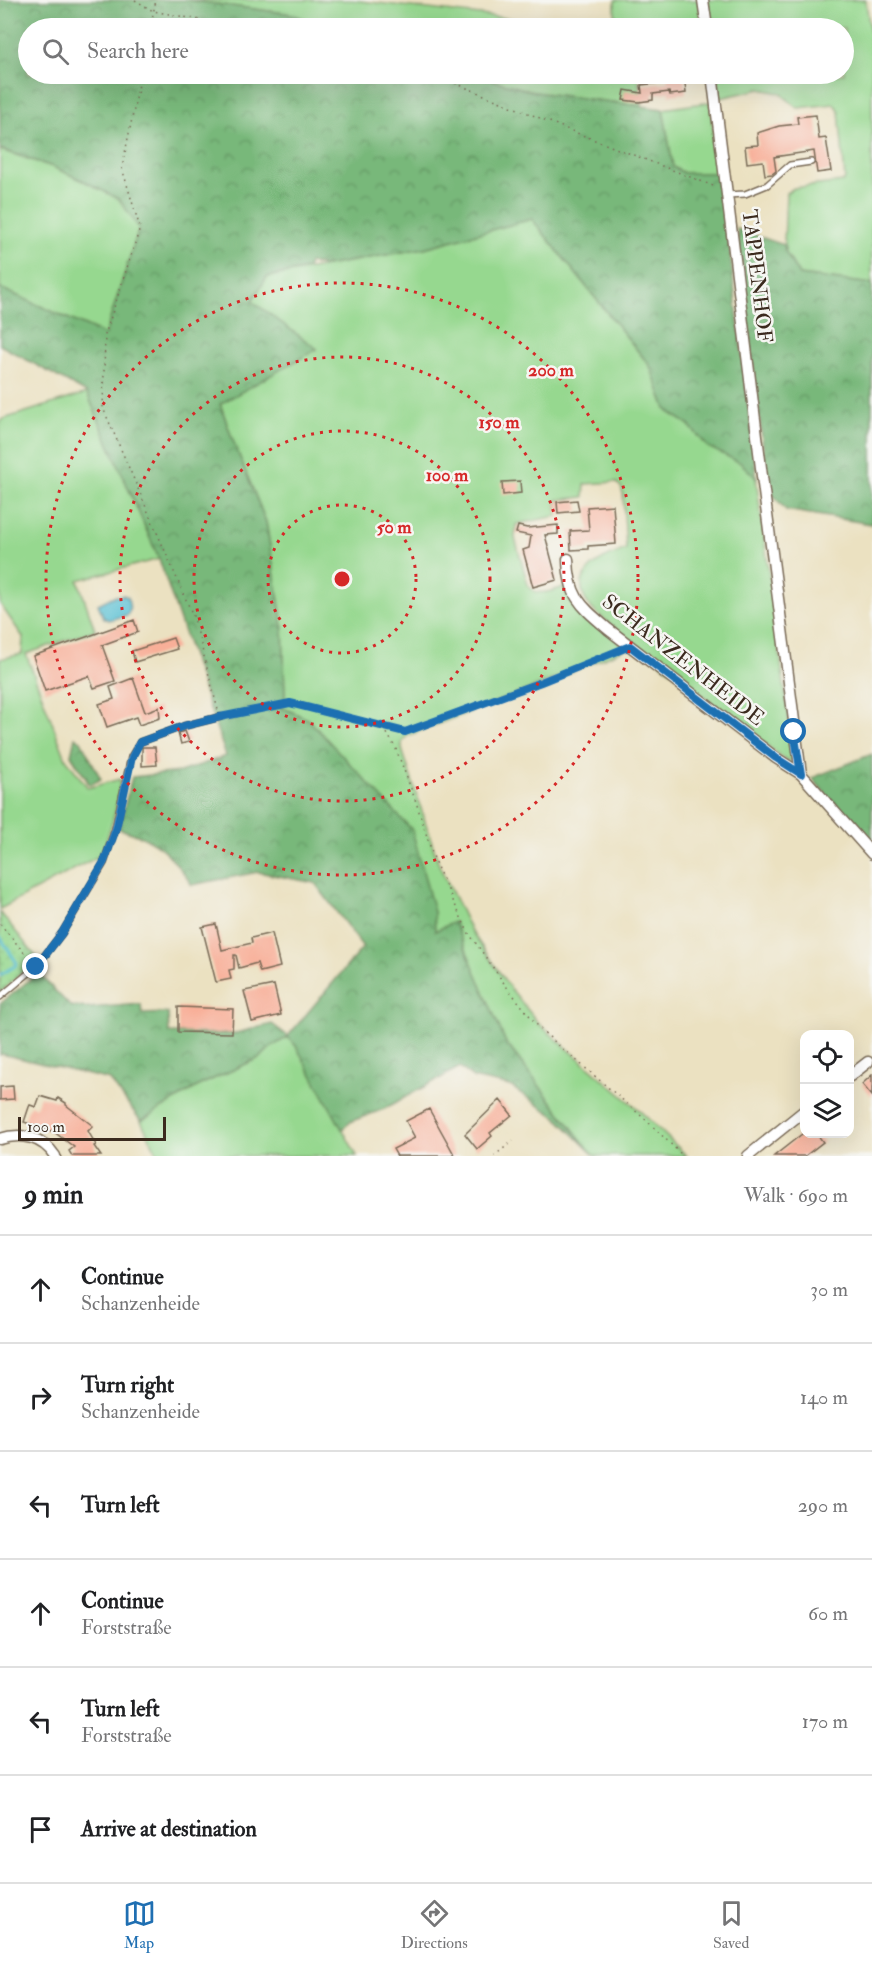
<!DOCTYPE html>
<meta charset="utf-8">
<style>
:root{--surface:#fff;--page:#f2f2f2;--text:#202124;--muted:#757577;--line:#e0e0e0;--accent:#1f6fb2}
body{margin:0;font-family:"IM FELL Double Pica",serif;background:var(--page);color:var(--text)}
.controls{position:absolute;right:18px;bottom:18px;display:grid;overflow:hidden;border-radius:12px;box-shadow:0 6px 24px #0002}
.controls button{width:54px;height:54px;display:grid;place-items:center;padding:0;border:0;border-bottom:2px solid var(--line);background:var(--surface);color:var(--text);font:30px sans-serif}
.scale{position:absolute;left:18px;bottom:15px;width:148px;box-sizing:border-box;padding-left:6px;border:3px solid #3b2a1e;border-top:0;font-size:16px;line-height:21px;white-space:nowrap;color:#3b2a1e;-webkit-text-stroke:4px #f6f6f2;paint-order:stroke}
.stop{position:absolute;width:18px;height:18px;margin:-14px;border:4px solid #1f6fb2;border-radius:50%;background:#fff}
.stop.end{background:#1f6fb2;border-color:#fff;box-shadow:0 2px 6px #0008}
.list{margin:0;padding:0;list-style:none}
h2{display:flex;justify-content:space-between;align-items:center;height:78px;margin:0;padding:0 24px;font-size:26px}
h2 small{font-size:20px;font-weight:400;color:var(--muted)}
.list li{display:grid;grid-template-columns:39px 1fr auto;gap:18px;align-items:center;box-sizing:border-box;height:108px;padding:0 24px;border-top:2px solid var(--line)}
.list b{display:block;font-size:22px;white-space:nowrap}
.list p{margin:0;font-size:20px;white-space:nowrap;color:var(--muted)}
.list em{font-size:20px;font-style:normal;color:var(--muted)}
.icon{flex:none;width:33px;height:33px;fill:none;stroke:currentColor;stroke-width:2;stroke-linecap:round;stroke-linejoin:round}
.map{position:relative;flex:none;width:872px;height:1156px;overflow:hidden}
.search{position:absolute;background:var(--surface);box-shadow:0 6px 24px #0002;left:18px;right:18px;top:18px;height:66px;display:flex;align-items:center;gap:15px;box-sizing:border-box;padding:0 21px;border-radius:33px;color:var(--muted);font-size:22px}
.sheet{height:726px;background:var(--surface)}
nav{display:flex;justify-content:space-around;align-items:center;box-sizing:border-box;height:84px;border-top:2px solid var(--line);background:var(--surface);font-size:16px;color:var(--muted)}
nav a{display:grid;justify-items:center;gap:3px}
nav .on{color:var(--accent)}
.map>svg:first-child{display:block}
</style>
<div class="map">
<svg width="872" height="1156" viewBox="0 0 872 1156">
<defs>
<pattern id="forest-crowns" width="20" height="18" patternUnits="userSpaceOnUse" patternTransform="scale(1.5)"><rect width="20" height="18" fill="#78b87a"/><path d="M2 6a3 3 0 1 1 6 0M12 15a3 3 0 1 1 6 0" fill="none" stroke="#649663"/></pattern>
<pattern id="park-dots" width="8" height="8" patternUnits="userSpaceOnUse" patternTransform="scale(1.5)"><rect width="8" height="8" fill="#96d88f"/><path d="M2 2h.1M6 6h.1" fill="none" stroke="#82ba7b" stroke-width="1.8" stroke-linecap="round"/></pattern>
</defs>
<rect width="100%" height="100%" fill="#f6f6f2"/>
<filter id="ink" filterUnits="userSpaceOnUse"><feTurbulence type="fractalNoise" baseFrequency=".0167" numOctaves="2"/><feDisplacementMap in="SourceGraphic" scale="12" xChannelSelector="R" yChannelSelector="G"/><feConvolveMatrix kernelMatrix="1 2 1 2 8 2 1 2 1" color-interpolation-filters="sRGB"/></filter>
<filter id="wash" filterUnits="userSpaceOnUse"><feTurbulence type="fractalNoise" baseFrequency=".008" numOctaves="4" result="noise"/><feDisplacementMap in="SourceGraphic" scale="24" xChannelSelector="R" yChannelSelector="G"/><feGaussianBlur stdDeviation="1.35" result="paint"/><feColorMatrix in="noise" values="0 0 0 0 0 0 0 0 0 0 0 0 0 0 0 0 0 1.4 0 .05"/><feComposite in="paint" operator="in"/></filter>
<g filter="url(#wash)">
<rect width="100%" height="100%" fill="#ebe1c1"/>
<path fill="#96d88f" stroke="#688156" stroke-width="1.5" d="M 186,0 L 352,0 L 592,28 L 327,28 L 292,14 Z
M 615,0 L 699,0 L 702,28 L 615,28 Z
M 708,0 L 866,0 L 872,50 L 872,284 L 799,275 L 786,253 L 784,245 L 786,193 L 794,188 L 843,182 L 845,179 L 839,111 L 834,104 L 798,108 L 780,93 L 760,89 L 720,98 L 717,74 L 844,74 L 844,28 L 711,28 Z
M 470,74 L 638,74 L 642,106 L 535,92 Z
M 710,102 L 718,173 L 684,173 L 673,167 L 663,109 Z
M 0,150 L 53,167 L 86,182 L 119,199 L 140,228 L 105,335 L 0,288 Z
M 532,219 L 650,366 L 667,411 L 688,424 L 708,447 L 741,463 L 756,478 L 794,759 L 787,761 L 595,612 C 591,608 586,602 584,597 C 573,569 606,557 626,549 L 623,494 L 621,487 L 616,482 L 585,484 L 584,497 L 557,500 L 557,516 L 517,524 L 516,525 L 515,538 L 528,585 C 537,599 552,590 565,587 L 581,612 L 627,648 L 540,685 L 407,736 L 402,742 L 402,749 L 439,865 L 471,931 L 508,985 L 539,1024 L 638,1109 L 687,1156 L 595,1156 L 589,1150 L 506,1043 L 454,922 L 435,932 L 434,912 L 308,719 L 279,706 L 285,698 L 283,626 L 266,522 L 232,438 L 220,403 L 317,349 L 251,301 L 267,277 L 424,248 Z
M 87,393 L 159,559 L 78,580 L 95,630 L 26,654 L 66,759 L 88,788 L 120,779 C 119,805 110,831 101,855 L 0,909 L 0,659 L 22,654 L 23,637 L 0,604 L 0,420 Z
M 288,1036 L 296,1046 L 325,1097 L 357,1156 L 159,1156 L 141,1121 L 200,1085 L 261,1057 L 271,1047 Z"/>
<path fill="url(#forest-crowns)" stroke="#5a714c" stroke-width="1.5" d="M 0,0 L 186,0 L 292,14 L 327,28 L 28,28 L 28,74 L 470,74 L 535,92 L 663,109 L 673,167 L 684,173 L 718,173 L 723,194 L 757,479 L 741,463 L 708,447 L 688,424 L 667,411 L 650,366 L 532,219 L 424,248 L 325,266 L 309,263 L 307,269 L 267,277 L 252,301 L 317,349 L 220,404 L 232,438 L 266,522 L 283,626 L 285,699 L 279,706 L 308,719 L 412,830 L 434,912 L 435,931 L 454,922 L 506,1043 L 589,1150 L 556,1117 L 510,1086 L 473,1078 L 460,1067 L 384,1109 L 352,1121 L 342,1129 L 296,1046 L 288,1037 L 271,1047 L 261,1057 L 200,1085 L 141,1121 L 110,1080 L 2,1054 L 0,1055 L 0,1004 L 38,973 L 70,1006 L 88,1008 L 141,1004 L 142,1014 L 168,1013 L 169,1033 L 232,1034 L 272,1024 L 288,1036 L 363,947 L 315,883 L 258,872 L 192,885 C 169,852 159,840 119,829 L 132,777 L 180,772 L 226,756 L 159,559 L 87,393 L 0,345 L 0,288 L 105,335 L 139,228 L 119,199 L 86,182 L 53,167 L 0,149 Z
M 737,229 L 784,245 L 786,253 L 799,275 L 872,284 L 872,524 L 786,510 L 768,489 Z
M 75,737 L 81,741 L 101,779 L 90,785 L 71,755 Z
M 872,754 L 872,847 L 812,778 Z"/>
<path fill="url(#park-dots)" stroke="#688156" stroke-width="1.5" d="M 0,912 L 37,958 L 0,993 Z"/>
<path fill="#56bfd3" stroke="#487478" stroke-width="1.5" d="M 123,595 L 128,597 L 130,610 L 127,615 L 109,620 L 104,618 L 98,604 L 112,597 Z"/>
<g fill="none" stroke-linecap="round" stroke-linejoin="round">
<path stroke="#56bfd3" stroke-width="3" d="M 0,937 L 17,963 L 15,966 L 0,975"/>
</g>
<g id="blocks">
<path fill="#f8af98" d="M 667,74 L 684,74 L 686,93 L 670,95 L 669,92 L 653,94 L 653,100 L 639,102 L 623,100 L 625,90 L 642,93 L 641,85 L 668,82 Z
M 816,115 L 819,139 L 826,138 L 831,171 L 817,173 L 814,151 L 774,157 L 776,171 L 772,174 L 765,175 L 763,161 L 747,163 L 745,146 L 758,145 L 757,133 L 779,126 L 798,124 L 797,117 Z
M 520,481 L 521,493 L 503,495 L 502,482 Z
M 577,500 L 579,511 L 558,513 L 557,502 Z
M 613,505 L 616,544 L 588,546 L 588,549 L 571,550 L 570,531 L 589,530 L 587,507 Z
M 558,525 L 558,534 L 545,535 L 557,580 L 533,587 L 523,550 L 529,548 L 531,536 L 516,533 L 518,526 L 527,528 Z
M 134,620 L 138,632 L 102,645 L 115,681 L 94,688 L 89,676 L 45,691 L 33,656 Z
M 173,638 L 177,649 L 135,662 L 132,651 Z
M 133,678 L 145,712 L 159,707 L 160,718 L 139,725 L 136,717 L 107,727 L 99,704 L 114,699 L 110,687 Z
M 185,731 L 189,742 L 181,744 L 178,733 Z
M 142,747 L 155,747 L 157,765 L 142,766 Z
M 216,924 L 222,950 L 252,943 L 251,938 L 272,933 L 280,967 L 260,972 L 257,963 L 239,968 L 236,955 L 234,955 L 234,969 L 229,970 L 231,979 L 216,982 L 202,927 Z
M 274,985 L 281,1015 L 252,1022 L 244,991 Z
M 178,1007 L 233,1009 L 232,1033 L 178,1032 Z
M 872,1075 L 872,1096 L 862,1084 Z
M 13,1086 L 14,1099 L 0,1100 L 0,1087 Z
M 40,1096 L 57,1101 L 58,1098 L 66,1103 L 66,1105 L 93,1126 L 88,1131 L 96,1145 L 94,1146 L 101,1156 L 72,1156 L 69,1151 L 74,1147 L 54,1132 L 24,1122 L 29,1107 L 30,1105 L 36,1107 Z
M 500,1100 L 512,1115 L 490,1133 L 492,1136 L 477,1149 L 465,1134 Z
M 429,1109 L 455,1156 L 397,1156 L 393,1149 L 415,1138 L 406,1121 Z
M 802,1134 L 817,1134 L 823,1142 L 805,1156 L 774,1156 Z"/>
</g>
</g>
<g filter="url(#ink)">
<use href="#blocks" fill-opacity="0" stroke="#796a57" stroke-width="1.5"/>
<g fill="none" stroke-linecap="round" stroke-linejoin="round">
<g stroke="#796a57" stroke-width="8">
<path id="service" d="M 727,195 L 745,194 L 767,185 L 790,165 L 811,162
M 0,997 L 36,967 L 62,933 L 104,863 L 115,829 L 131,757 L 140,742 L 184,726 L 220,717"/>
</g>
<g stroke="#796a57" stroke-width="13">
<path id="minor" d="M 703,0 L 707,28
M 712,74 L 763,484 L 801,774 L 872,854
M 568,559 C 569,597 580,605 608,629 L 776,758 L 801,774
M 850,1076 L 868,1062
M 0,1139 C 21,1132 43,1137 55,1156
M 748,1156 L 804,1111"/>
</g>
<path stroke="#796a57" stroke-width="1.5" stroke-dasharray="1.5 4.5" stroke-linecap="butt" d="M 135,0 L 153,11 L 242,28
M 150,28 L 156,0
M 141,74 L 122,168 L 140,228 L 105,335 L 103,408 L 194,618 L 218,710
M 433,74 L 569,130 L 716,187
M 229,715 L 290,703 L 405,732 L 541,682 L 618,651
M 384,728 L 396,749 L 416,802 L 436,865 L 468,932 L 506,986 L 541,1030 L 646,1120 L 683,1156
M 0,924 L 32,962
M 494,1156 L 513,1141"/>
<use href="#service" stroke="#fff" stroke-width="5"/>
<use href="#minor" stroke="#fff" stroke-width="10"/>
</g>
</g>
<g fill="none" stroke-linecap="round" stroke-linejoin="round" filter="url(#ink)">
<path stroke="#1f6fb2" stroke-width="8" d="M 36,967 L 62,933 L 104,862 L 116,829 L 132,757 L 140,742 L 184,726 L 220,717 L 290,703 L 405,732 L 541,682 L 630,646 L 776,758 L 801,774 L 794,732"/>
</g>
<g fill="none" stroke="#d62828" stroke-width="3" stroke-dasharray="3 6">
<circle cx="342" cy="579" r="74"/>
<circle cx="342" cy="579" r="148"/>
<circle cx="342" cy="579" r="222"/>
<circle cx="342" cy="579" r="296"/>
</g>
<g text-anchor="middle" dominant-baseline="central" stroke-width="5" stroke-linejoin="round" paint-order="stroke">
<g font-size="21" fill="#3b2a1e" stroke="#f6f6f2">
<text transform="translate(757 276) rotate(83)">TAPPENHOF</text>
<text transform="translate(683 660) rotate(38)">SCHANZENHEIDE</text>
</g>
</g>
<circle cx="342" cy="579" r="9" fill="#d62828" stroke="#f6f6f2" stroke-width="3"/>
<g font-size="18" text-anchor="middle" font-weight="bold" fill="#d62828" stroke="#f6f6f2" stroke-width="5" stroke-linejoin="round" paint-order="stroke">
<text x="551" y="376">200 m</text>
<text x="499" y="428">150 m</text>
<text x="447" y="481">100 m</text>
<text x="394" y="533">50 m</text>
</g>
</svg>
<div class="controls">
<button><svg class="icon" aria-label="locate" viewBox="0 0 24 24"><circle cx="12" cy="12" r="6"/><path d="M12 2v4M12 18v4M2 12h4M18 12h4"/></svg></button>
<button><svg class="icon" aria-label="layers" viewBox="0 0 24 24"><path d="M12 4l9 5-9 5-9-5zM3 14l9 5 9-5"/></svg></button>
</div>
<div class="scale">100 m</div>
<div class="stop" style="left:794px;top:732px"></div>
<div class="stop end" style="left:36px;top:967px"></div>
<div class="search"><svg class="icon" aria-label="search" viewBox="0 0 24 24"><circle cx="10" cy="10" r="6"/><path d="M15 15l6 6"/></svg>Search here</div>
</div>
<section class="sheet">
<h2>9 min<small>Walk · 690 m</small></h2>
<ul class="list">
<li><svg class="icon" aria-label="ahead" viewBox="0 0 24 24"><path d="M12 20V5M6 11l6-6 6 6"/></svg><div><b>Continue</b><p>Schanzenheide</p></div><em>30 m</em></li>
<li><svg class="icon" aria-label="right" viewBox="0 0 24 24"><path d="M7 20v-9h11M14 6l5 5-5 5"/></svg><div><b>Turn right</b><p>Schanzenheide</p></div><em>140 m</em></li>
<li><svg class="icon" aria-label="left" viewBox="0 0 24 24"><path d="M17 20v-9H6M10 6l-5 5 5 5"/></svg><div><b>Turn left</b></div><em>290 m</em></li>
<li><svg class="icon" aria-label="ahead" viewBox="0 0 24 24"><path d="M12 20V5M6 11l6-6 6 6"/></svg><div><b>Continue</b><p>Forststraße</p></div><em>60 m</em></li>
<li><svg class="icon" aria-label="left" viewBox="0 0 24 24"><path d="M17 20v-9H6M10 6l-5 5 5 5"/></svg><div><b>Turn left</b><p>Forststraße</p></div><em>170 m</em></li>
<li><svg class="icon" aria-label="arrive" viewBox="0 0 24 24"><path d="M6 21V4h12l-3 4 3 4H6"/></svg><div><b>Arrive at destination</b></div></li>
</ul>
</section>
<nav>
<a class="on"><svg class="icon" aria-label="map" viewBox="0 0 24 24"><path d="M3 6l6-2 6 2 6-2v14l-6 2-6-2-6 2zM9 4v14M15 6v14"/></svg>Map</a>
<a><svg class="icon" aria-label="directions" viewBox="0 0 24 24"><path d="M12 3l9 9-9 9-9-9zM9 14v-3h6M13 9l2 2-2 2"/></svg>Directions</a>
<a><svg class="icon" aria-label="saved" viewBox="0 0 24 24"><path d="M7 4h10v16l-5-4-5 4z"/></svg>Saved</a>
</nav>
